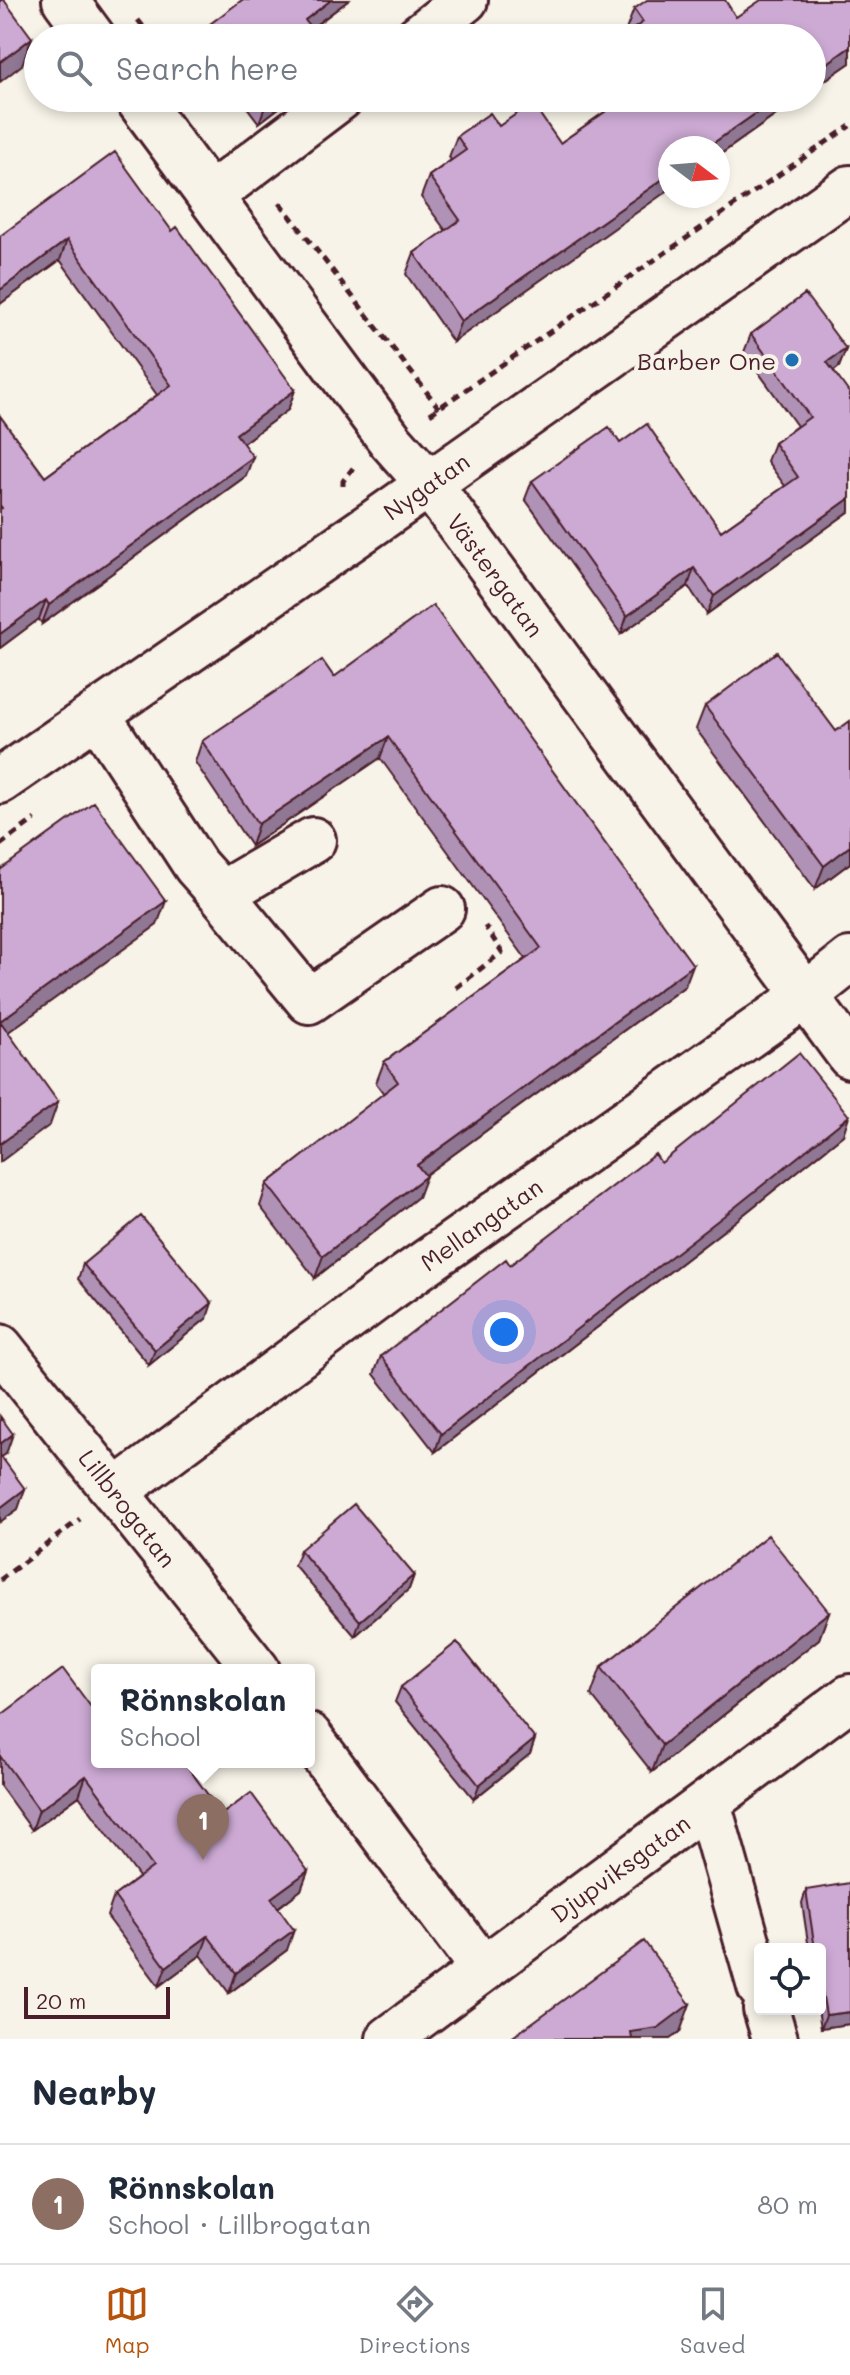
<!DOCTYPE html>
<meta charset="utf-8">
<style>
:root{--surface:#fff;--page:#f6f6f7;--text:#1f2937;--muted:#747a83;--line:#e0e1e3;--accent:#b45309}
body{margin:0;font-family:Mali,sans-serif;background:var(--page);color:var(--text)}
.controls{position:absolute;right:24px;bottom:24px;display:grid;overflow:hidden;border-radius:8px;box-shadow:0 4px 12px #0003}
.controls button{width:72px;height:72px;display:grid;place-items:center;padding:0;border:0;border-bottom:2px solid var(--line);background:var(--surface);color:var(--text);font:40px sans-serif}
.compass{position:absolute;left:658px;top:136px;width:72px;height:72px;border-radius:50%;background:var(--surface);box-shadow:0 4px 12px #0003;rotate:106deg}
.scale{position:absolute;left:24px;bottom:20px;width:146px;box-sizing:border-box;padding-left:8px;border:4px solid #4a1f2b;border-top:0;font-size:22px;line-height:28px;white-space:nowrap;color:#4a1f2b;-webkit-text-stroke:6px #f7f3e8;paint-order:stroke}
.you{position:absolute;left:504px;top:1332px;width:28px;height:28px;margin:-20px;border:6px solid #fff;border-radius:50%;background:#1a73e8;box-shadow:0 0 0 12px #1a73e833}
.badge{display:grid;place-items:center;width:52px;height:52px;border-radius:50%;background:var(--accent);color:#fff;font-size:26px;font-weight:700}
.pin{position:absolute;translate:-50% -66px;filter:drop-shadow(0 2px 4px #0008)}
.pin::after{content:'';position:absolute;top:42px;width:28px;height:24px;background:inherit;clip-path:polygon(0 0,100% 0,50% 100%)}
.popup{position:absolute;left:91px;top:1664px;width:224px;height:104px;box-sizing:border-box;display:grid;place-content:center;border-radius:8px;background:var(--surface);filter:drop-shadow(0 2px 6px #0005);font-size:26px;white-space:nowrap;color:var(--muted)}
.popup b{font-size:30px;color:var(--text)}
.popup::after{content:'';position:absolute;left:50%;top:100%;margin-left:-16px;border:16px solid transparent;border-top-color:var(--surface)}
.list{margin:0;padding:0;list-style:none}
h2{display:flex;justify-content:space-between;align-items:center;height:104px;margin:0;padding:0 32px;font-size:34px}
h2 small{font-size:26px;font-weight:400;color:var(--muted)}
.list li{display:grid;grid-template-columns:52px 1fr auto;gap:24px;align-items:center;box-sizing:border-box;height:120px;padding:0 32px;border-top:2px solid var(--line)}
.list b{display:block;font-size:30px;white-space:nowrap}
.list p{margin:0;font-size:26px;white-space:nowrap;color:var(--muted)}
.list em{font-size:26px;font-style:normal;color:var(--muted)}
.icon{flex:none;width:44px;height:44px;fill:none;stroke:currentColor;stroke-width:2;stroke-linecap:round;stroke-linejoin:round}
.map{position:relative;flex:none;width:850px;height:2039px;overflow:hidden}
.search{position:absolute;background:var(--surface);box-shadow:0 4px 12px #0003;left:24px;right:24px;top:24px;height:88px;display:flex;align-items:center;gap:20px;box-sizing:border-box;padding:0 28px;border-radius:44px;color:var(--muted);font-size:30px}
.sheet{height:224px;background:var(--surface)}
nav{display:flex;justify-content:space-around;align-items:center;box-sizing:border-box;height:112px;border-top:2px solid var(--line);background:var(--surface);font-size:22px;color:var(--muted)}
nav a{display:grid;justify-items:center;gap:4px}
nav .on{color:var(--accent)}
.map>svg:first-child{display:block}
</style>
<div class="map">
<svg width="850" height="2039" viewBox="0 0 850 2039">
<rect width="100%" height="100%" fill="#f7f3e8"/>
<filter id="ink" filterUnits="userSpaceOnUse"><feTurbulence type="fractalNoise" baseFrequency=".0125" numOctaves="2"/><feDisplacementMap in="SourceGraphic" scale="16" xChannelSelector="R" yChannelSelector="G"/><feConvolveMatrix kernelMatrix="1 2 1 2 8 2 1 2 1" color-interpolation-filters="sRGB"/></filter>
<g filter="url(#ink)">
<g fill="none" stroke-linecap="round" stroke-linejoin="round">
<g stroke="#4a1f2b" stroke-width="50">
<path id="minor" d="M 65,0 L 93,38
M 417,38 L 465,0
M 137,98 L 391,441 L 429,484 L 456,520 L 850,1056
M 210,196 L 340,98
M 97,714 L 196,866 L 221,894 L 313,840
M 0,781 L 365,529 L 850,188
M 221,894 L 309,1001 L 442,909
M 0,1347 L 257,1670
M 115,1492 L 387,1290 L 806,995 L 850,960
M 309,1736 L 483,1969
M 708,1803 L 760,1987
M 766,2009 L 775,2039
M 389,2039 L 850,1697"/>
</g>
<path stroke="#4a1f2b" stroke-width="5" stroke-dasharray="8 6" stroke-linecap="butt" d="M 138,20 L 152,38
M 280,203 L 439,408
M 430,414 L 850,126
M 343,486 L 343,481 L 353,468
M 0,845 L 35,819
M 456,988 L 502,952 L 485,926
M 0,1580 L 80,1519"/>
<use href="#minor" stroke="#f7f3e8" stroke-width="44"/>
</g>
<path fill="#b092b6" stroke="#4a1f2b" stroke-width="2" d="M 349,0 L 311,29 L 318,38 L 202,38 L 206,27 Z
M 850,0 L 850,63 L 812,89 L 628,32 L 626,30 L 634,9 L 736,17 Z
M 240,98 L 292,98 L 259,123 Z
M 616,98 L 800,98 L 718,156 L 718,148 L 453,342 L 406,274 L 414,253 L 446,231 L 421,197 L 429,176 L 451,160 L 449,157 L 457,136 L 499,126 L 560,143 L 619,102 Z
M 172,231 L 295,390 L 288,410 L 243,443 L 246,476 L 42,624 L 39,619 L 0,648 L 0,416 L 45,477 L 157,395 L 60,260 L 0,304 L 0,236 Z
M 751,334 L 846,349 L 839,367 L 834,371 L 850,511 L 707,614 L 688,586 L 621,634 L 525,499 L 532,481 L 620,443 L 721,531 L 785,486 L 767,461 L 774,443 L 797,426 L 744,352 Z
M 334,677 L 685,986 L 425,1175 L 418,1197 L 315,1278 L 260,1206 L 267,1184 L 384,1094 L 376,1083 L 384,1062 L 526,959 L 380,758 L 251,846 L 195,762 L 202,741 Z
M 705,706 L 836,731 L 850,863 L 815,889 L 696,729 Z
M 843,1135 L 728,1227 L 435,1452 L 374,1374 L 381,1356 L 510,1265 L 661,1163 Z
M 83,1264 L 207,1318 L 149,1365 L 78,1279 Z
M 300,1550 L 414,1575 L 409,1589 L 355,1636 L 294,1565 Z
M 829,1612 L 819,1639 L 652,1772 L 591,1695 L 601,1667 Z
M 401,1687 L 535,1739 L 530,1754 L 474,1799 L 395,1702 Z
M 0,1716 L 97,1762 L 222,1814 L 308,1871 L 301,1890 L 278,1908 L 287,1950 L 229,1993 L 201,1955 L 159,1986 L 107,1916 L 114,1896 L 139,1877 L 79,1796 L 32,1830 L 0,1786 Z
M 806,1890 L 850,2024 L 821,2028 L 818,2009 L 820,2009 L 820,1949 L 809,1949 L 802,1903 Z"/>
<path fill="#907794" stroke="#4a1f2b" stroke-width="2" d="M 331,0 L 349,0 L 298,38 L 305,20 Z
M 32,38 L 22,65 L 0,82 L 0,62 Z
M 850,47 L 850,63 L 812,89 L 812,74 Z
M 274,98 L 292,98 L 259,123 L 266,104 Z
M 778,98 L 800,98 L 718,156 L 718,148 L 706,148 Z
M 670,174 L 670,189 L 453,342 L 461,321 Z
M 67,240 L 60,260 L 0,304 L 0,290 Z
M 846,349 L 839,367 L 821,381 L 827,362 Z
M 295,390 L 288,410 L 229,453 L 236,434 Z
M 253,457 L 246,476 L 42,624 L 49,605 Z
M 850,498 L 850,511 L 707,614 L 714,596 Z
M 694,568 L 688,586 L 621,634 L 627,616 Z
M 46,600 L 39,619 L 0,648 L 0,634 Z
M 388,737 L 380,758 L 251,846 L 258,824 Z
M 850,846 L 850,863 L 815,889 L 824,866 Z
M 166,901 L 157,925 L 0,1038 L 0,1021 Z
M 693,965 L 685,986 L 410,1186 L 417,1165 Z
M 58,1102 L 50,1125 L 0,1162 L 0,1144 Z
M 849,1116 L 843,1135 L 728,1227 L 435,1452 L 441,1434 Z
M 426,1176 L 418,1197 L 315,1278 L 323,1256 Z
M 212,1303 L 207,1318 L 149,1365 L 155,1350 Z
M 13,1434 L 6,1454 L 0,1458 L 0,1444 Z
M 25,1489 L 18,1509 L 0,1522 L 0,1508 Z
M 414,1575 L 409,1589 L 355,1636 L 360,1621 Z
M 829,1612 L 819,1639 L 652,1772 L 662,1745 Z
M 535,1739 L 530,1754 L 474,1799 L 479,1785 Z
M 86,1776 L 79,1796 L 32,1830 L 39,1810 Z
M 308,1871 L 301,1890 L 264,1918 L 271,1898 Z
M 294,1930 L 287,1950 L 229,1993 L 236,1973 Z
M 208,1936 L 201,1955 L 159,1986 L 166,1967 Z
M 690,2004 L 680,2032 L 670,2039 L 629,2039 L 631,2032 Z
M 850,2012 L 850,2024 L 821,2028 L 826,2015 Z"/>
<path fill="#cdaad4" stroke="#4a1f2b" stroke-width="2" d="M 0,0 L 4,0 L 32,38 L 0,62 Z
M 242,0 L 331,0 L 305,20 L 318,38 L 215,38 L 206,27 Z
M 647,0 L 725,0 L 736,17 L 761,0 L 850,0 L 850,47 L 812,74 L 812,38 L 620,38 L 643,22 L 634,9 Z
M 261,98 L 274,98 L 266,104 Z
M 625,98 L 778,98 L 706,148 L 670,148 L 670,174 L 461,321 L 414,253 L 460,220 L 429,176 L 466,150 L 457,136 L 490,113 L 499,126 L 532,103 L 560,143 Z
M 115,152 L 172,231 L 177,227 L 295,390 L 236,434 L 253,457 L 49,605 L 46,600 L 0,634 L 0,509 L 2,508 L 0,505 L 0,416 L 45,477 L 171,385 L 67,240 L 0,290 L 0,236 Z
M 805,294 L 846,349 L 827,362 L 850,394 L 850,498 L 714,596 L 694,568 L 627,616 L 532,481 L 609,427 L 620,443 L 647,424 L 721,531 L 798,477 L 774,443 L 810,417 L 751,334 Z
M 433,605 L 693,965 L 417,1165 L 426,1176 L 323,1256 L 267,1184 L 398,1082 L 384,1062 L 541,948 L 388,737 L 258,824 L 202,741 L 322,660 L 334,677 Z
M 777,652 L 836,731 L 850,721 L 850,846 L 824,866 L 705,706 Z
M 94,802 L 166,901 L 0,1021 L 0,870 Z
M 0,1021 L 58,1102 L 0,1144 Z
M 799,1053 L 849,1116 L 734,1208 L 441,1434 L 381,1356 L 506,1259 L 510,1265 L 655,1154 L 661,1163 Z
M 141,1216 L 212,1303 L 155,1350 L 83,1264 Z
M 0,1416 L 13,1434 L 0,1444 Z
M 0,1455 L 25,1489 L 0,1508 Z
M 354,1504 L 414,1575 L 360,1621 L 300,1550 Z
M 768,1535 L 829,1612 L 662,1745 L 601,1667 Z
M 457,1642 L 535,1739 L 479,1785 L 401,1687 Z
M 63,1669 L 97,1715 L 97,1762 L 184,1762 L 222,1814 L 251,1793 L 308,1871 L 271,1898 L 294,1930 L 236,1973 L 208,1936 L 166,1967 L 114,1896 L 153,1867 L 86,1776 L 39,1810 L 0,1756 L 0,1716 Z
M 850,1883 L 850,2012 L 826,2015 L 820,1979 L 820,1949 L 815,1949 L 806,1890 Z
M 644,1941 L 690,2004 L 658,2028 L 631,2032 L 632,2039 L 510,2039 Z"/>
</g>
<circle fill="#1f6fb2" stroke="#f7f3e8" stroke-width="3" cx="792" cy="360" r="8"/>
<g text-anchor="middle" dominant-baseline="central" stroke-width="8" stroke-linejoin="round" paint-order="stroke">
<g font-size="24" fill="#4a1f2b" stroke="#f7f3e8" text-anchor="end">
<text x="776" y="360">Barber One</text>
</g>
<g font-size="24" fill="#4a1f2b" stroke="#f7f3e8">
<text transform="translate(426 486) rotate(-35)">Nygatan</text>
<text transform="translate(496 575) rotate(54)">Västergatan</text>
<text transform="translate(481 1224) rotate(-35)">Mellangatan</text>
<text transform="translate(128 1508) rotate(52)">Lillbrogatan</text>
<text transform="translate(620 1868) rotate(-36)">Djupviksgatan</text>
</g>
</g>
</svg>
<div class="controls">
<button><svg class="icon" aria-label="locate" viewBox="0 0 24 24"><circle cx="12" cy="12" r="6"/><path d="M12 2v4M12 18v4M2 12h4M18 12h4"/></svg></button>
</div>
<svg class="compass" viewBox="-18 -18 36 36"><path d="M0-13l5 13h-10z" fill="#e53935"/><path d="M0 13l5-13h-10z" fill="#747a83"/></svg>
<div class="scale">20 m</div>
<div class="you"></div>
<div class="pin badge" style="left:203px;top:1860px;background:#8d6e63">1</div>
<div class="popup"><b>Rönnskolan</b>School</div>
<div class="search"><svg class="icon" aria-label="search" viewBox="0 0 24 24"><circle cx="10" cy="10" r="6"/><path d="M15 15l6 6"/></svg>Search here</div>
</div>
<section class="sheet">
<h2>Nearby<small></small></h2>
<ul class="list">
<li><span class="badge" style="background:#8d6e63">1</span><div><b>Rönnskolan</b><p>School · Lillbrogatan</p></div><em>80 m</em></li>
</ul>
</section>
<nav>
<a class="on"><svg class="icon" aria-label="map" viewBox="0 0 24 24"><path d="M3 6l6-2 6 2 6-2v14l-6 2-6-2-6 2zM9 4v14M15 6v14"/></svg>Map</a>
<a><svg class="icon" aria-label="directions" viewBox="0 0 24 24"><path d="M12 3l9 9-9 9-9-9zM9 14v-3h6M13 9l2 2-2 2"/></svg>Directions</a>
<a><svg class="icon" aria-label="saved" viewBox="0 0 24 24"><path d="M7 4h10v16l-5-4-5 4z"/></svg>Saved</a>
</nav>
